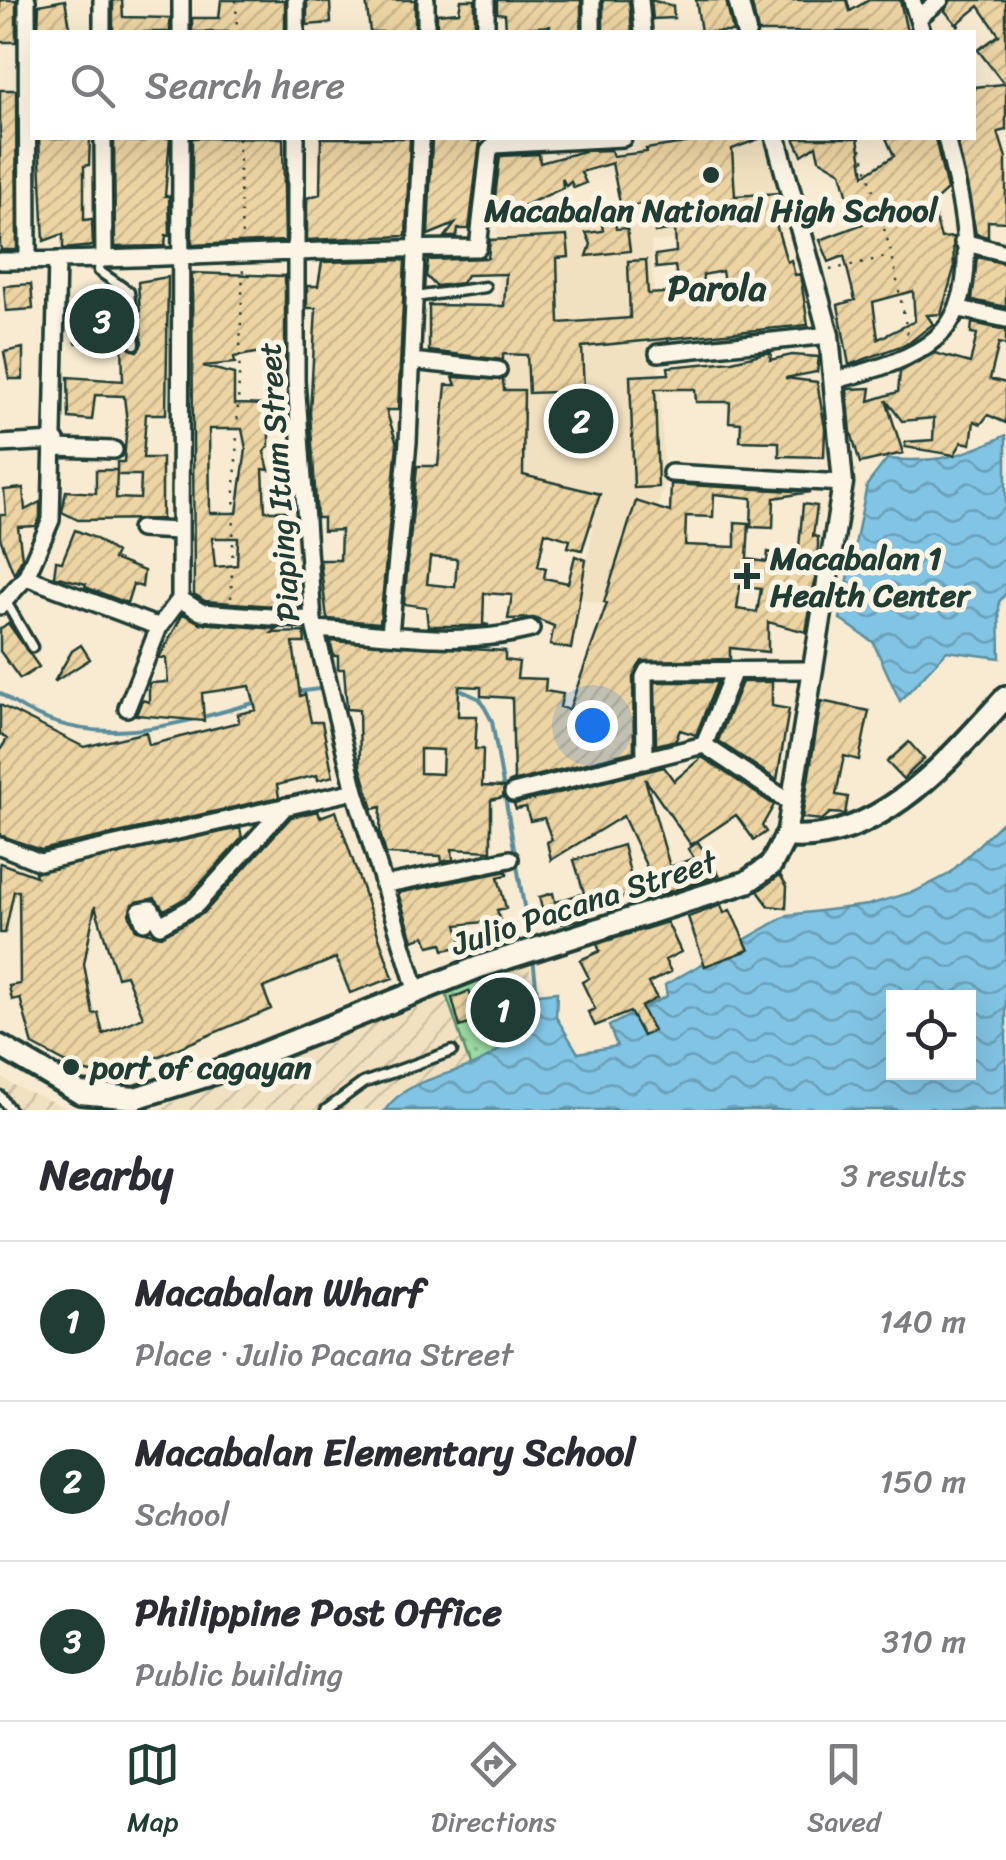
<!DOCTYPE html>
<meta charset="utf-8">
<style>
:root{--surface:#fff;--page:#f7f7f7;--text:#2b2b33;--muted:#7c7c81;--line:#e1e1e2;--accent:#1f3d34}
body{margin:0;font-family:Sriracha,sans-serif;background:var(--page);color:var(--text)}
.controls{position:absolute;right:30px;bottom:30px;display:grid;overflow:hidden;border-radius:0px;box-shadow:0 10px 40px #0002}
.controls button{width:90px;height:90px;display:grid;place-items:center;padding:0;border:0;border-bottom:2px solid var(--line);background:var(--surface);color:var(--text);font:50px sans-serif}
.you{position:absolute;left:592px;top:725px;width:35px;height:35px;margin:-25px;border:8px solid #fff;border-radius:50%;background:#1a73e8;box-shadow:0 0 0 15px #1a73e833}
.badge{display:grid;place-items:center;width:65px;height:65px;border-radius:50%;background:var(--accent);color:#fff;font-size:32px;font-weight:700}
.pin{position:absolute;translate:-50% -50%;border:5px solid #fff;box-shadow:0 2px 10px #0006}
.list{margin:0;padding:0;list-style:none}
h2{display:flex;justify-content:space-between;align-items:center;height:130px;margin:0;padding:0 40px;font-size:42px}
h2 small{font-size:32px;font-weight:400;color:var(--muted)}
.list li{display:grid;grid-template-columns:65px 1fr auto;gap:30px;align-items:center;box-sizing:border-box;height:160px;padding:0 40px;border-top:2px solid var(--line)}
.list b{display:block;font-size:38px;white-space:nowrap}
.list p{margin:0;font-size:32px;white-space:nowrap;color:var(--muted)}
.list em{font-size:32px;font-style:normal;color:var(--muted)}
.icon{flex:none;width:55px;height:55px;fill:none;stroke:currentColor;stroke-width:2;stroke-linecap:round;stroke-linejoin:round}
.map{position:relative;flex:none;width:1006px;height:1110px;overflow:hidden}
.search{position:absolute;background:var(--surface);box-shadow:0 10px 40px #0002;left:30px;right:30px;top:30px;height:110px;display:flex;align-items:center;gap:25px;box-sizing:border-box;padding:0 35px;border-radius:0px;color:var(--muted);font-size:38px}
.sheet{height:610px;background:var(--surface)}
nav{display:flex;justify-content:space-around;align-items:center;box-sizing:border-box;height:140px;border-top:2px solid var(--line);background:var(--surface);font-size:28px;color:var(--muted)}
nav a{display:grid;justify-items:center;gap:5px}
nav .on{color:var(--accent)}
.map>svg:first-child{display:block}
</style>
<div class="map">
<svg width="1006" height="1110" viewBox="0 0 1006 1110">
<defs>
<pattern id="industrial-furrows" width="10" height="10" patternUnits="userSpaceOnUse" patternTransform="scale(2.5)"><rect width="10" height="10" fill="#f1e1c0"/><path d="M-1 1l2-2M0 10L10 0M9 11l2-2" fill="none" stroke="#cec2a6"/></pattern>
<pattern id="park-dots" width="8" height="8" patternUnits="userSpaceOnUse" patternTransform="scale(2.5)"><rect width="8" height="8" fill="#9bdaa3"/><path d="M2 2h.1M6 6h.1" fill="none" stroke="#85bc8d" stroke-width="1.8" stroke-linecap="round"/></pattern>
<pattern id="water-waves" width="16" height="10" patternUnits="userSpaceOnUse" patternTransform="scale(2.5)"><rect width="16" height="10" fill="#82c4e3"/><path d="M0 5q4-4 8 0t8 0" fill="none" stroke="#6aa0b9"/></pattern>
<pattern id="building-hatch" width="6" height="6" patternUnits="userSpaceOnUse" patternTransform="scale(2.5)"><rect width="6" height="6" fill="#edd4a3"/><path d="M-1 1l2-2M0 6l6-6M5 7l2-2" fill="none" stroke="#cbb78d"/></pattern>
</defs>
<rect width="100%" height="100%" fill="#f8ebd1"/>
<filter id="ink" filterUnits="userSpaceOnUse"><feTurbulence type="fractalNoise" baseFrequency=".01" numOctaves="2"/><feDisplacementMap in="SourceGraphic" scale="20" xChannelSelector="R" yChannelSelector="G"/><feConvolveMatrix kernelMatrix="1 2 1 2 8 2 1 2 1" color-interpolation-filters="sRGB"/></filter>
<g filter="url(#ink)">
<path fill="#f1e1c0" d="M 673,138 L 770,138 L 792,230 L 651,242 L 665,483 L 627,612 L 582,598 L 594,516 L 503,503 L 497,225 L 646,207 L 639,144 Z"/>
<path fill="url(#industrial-furrows)" d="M 530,958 L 531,995 L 526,1019 L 471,1068 L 397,1094 L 385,1110 L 154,1110 L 444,988 Z
M 0,1076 L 13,1085 L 72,1110 L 0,1110 Z"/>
<path fill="url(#park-dots)" stroke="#5d8c6c" stroke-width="2.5" d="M 502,967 L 517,1013 L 526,1019 L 493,1055 L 471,1068 L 444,988 Z"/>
<path fill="url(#water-waves)" stroke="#5a8e9d" stroke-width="2.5" fill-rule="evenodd" d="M 1006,435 L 1006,593 L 999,602 L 1000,658 L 947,651 L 900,701 L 873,642 L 840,619 L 867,485 L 887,459 C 937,463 961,457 1006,435 Z
M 1006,818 L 1006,1110 L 385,1110 C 425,1056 508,1090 531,995 L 557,992 L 556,1017 L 578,1053 L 617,1046 L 609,1026 L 667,996 L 665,985 L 788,915 L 868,905 L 916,891 L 949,874 ZM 894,998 L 968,998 L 968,1072 L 894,1072 Z"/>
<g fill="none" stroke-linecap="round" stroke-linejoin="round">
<path stroke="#5a8e9d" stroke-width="4" d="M 458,689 L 480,699 L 492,721 L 529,935
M 296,692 L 319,689
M 0,693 C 80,756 169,727 257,702
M 533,957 L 537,995"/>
</g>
<path fill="url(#building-hatch)" stroke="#1f3d34" stroke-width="2.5" fill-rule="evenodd" d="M 0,0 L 16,0 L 16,42 L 0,42 Z
M 65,0 L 71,32 L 38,32 L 39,5 Z
M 113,0 L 122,0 L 123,17 L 170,18 L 170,32 L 113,32 Z
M 221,0 L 285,0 L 285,32 L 192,32 L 192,18 L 219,18 Z
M 307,0 L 330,3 L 331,23 L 307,25 Z
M 366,0 L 415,0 L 415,32 L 370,32 Z
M 461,0 L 475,0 L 475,32 L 437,32 L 437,14 L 459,12 Z
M 497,0 L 581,0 L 581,32 L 550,32 L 550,26 L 506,29 L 505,14 L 497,13 Z
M 603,0 L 629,0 L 632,32 L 603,32 Z
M 651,0 L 673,6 L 674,18 L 653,19 Z
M 696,0 L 726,0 L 733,32 L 701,32 Z
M 751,0 L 847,0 L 850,11 L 869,0 L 900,0 L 907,32 L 758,32 Z
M 951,0 L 1006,0 L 1006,130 L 998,132 L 1006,158 L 1006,222 L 988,221 L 988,237 L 976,234 L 957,138 L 974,138 L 974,87 L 1004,84 L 978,50 L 999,35 L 979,6 L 958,23 L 959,27 L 945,11 Z
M 0,90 L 16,90 L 17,250 L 1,250 L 0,245 Z
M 39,138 L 90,138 L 89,165 L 84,166 L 84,220 L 92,219 L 93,246 L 63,249 L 63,234 L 44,241 Z
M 144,138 L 170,138 L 165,196 L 169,196 L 170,236 L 166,235 L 165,246 L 115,247 L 114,140 L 144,142 Z
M 192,138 L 283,138 L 285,241 L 192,245 Z
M 321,138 L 410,138 L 406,236 L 307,240 L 307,198 L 320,194 Z
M 432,138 L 480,141 L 469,229 L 458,229 L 457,237 L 445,237 L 455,224 L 428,235 Z
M 716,138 L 761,138 L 732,149 L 735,196 L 778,193 L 781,224 L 776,224 L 787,262 L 791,260 L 795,275 L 800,274 L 808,325 L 582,347 L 584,391 L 529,393 L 527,355 L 503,354 L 503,360 L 429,351 L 429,305 L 504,306 L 506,274 L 467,275 L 462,283 L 436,286 L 426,276 L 428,260 L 488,258 L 490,240 L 567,236 L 569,257 L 557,258 L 559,323 L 630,318 L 628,261 L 646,260 L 648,294 L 679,292 L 675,266 L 656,268 L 655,255 L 676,252 L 675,229 L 655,232 L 651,202 L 621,208 L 612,163 L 581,172 L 586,183 L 574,188 L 571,182 L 566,186 L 562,178 L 563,188 L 521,207 L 522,215 L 503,218 L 493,214 L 500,156 L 539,154 L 540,163 L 584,151 L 611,150 L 613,156 L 647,152 L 646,149 ZM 722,271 L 726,293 L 701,295 L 703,275 Z
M 794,138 L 858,138 L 864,175 L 894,156 L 886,138 L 935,138 L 947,190 L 937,199 L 935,217 L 941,238 L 953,237 L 954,269 L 941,314 L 927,315 L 933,324 L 909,343 L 849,365 L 838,305 L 855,300 L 844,256 L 829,262 L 820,240 L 863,224 L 862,202 L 850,204 L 841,172 L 819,159 L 816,146 L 802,155 ZM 913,291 L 915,321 L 878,339 L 873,302 Z
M 614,206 L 616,229 L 627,228 L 630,251 L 587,256 L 591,244 L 586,233 L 603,231 L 600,208 Z
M 977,257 L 1006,264 L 1006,307 L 972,300 Z
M 405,260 L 398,410 L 386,410 L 397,444 L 380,623 L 327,619 L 320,560 L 340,560 L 341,530 L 323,531 L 323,518 L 317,518 L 310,413 L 316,308 L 307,308 L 307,286 L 318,286 L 322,262 Z
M 192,273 L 285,276 L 285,364 L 266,364 L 266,351 L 234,357 L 235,363 L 203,366 L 234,374 L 234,404 L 273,405 L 277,423 L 269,424 L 269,446 L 264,452 L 269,470 L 263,469 L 265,511 L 286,511 L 290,578 L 295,577 L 301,608 L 205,601 L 194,594 ZM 209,429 L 242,429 L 246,449 L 237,513 L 210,513 ZM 212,538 L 238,538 L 237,565 L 215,567 Z
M 168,277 L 166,414 L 146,414 L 143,458 L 162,458 L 162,519 L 78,520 L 62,512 L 66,491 L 96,493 L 96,470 L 117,470 L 117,462 L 124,462 L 127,423 L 124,396 L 95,395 L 92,420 L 69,418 L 68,377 L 123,381 L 122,340 L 76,343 L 73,302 L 122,299 L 128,346 L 137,351 L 142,343 L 138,282 ZM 117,470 L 117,475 L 141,475 L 140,499 L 116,498 Z
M 31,284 L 33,309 L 6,311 L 4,286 Z
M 972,323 L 1006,330 L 1006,345 L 999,343 L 990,379 L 1006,383 L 1006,423 L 988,415 L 981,424 L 974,421 L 971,444 L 962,442 L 954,455 L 905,447 L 905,442 L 933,440 L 934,418 L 902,421 L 886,400 L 903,453 L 860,463 L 851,432 L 847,389 L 871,388 L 869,401 L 898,392 L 900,372 L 935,353 L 970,363 L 977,334 L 971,333 Z
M 23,348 L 23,379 L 9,379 L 4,352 Z
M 765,353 L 771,353 L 770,360 L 792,355 L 819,357 L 817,372 L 785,378 L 817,382 L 825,428 L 824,457 L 779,456 L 779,442 L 740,441 L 741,423 L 729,422 L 730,402 L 696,402 L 695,389 L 655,389 L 658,487 L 634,488 L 630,376 L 669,374 L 668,367 L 732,361 Z
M 453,377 L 503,380 L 504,390 L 524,390 L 523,475 L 600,494 L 582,550 L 568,547 L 570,540 L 545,532 L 538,566 L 546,568 L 544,578 L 568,583 L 575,556 L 586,560 L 571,649 L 550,645 L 554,626 L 534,618 L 508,619 L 512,595 L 484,593 L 483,624 L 489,625 L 477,626 L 428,626 L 426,607 L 404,604 L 417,466 L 438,466 L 446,385 L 456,385 ZM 430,557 L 457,559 L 455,587 L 427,584 Z
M 671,484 L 810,492 L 774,498 L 773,528 L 751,527 L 752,498 L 714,494 L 713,517 L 686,516 L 685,545 L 735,547 L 735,522 L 749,523 L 747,559 L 767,562 L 768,552 L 798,558 L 803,504 L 817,506 L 813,536 L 818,537 L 818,562 L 806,632 L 768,622 L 768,652 L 730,648 L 730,659 L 642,661 L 633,677 L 634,751 L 508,783 L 514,780 L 512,698 L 481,696 L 481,687 L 459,686 L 458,716 L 477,716 L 475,749 L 483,749 L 482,786 L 504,787 L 503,797 L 491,800 L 491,851 L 452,849 L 453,859 L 442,862 L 441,856 L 386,854 L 380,833 L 381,807 L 373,809 L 360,765 L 359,710 L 347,709 L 344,669 L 338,669 L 338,656 L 334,656 L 330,641 L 505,651 L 505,660 L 519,662 L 517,678 L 546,679 L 545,691 L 563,694 L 560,707 L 569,710 L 607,603 L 604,602 L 636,501 L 670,512 ZM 740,586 L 761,589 L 757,612 L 737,609 ZM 420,749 L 443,750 L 442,774 L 420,773 Z
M 23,488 L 25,510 L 40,502 L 40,518 L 36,526 L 18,527 L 22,558 L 14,574 L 0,538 L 0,515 L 6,515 L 4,490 Z
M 75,530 L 95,538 L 116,553 L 113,559 L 144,571 L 142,587 L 133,584 L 127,603 L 85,587 L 86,584 L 54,576 L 56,561 L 62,562 Z
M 183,614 L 200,623 L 277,629 L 272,633 L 304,632 L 305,643 L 293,643 L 300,696 L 305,694 L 311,722 L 322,722 L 333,776 L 318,780 L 317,775 L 277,785 L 279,797 L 41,850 L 0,835 L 0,750 L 7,739 L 0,734 L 0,705 L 84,747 L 146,732 L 149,745 L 239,722 L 238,714 L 256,710 L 250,686 L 202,693 L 204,721 L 136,715 L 142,700 L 149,702 L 149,683 L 168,682 L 166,658 L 159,658 Z
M 8,623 L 39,667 L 20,679 L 0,651 L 0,629 Z
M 81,645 L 90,659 L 54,682 L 72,651 Z
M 655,682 L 717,682 L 696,735 L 680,730 L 676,740 L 656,745 Z
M 742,682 L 772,682 L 772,706 L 789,709 L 777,780 L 718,741 Z
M 821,701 L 869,711 L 859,760 L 844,756 L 840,775 L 836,795 L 848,797 L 845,814 L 830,813 L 822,820 L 802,818 Z
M 909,742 L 924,759 L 903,779 L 887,762 Z
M 702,757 L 774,805 L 762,826 L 766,832 L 754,840 L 736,815 L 691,845 L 645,779 L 670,867 L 694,858 L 688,849 L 698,842 L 719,875 L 660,895 L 656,872 L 650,874 L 623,816 L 551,860 L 547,842 L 552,840 L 544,818 L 530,821 L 526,807 L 516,809 L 514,804 L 664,767 L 674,781 Z
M 318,811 L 320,817 L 336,811 L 393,978 L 350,993 L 336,958 L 263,988 L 271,1009 L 110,1077 L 82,1071 L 33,1045 L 20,998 L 12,1000 L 9,986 L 20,984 L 19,891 L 14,891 L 5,933 L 0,933 L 0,863 L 36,876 L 35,872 L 240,828 L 242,838 L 189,896 L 164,910 L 155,898 L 132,904 L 129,914 L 136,930 L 161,936 L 204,913 L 291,817 ZM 95,906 L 117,977 L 126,975 L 143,1017 L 103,1034 L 98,1013 L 93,1014 L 84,964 Z
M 623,845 L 635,893 L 588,909 L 590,917 L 547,927 L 539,897 L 553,893 L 555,902 L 584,893 L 574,860 Z
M 507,871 L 507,875 L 498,877 L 506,908 L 497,910 L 500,920 L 457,925 L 463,946 L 444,950 L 442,943 L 429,946 L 425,936 L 413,940 L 398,893 Z
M 780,875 L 787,886 L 786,908 L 769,906 L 758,891 Z
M 721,905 L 724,913 L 730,910 L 749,950 L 705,966 L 688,917 Z
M 667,922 L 681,952 L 665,960 L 671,972 L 648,983 L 657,998 L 641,1007 L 653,1031 L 643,1036 L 630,1012 L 595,1026 L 588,1012 L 595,1009 L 582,982 L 589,978 L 580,960 L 600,951 L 597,944 Z
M 469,991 L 480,1020 L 460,1027 L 452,998 Z"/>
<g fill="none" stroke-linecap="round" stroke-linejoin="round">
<g stroke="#1f3d34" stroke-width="15">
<path id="service" d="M 100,258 L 99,271 L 129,292 L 135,344
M 415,297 L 485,287
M 6,602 L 32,647
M 0,1096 L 10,1110
M 326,1110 L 363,1083 L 452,1051"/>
</g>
<g stroke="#1f3d34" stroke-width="22">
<path id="minor" d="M 27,0 L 28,261
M 102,0 L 102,32
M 181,0 L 181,32
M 296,0 L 296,32
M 426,0 L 426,32
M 486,0 L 486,32
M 640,0 L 643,32
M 912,0 L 922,32
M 918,18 L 940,0
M 592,32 L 592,0
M 103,138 L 104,258
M 181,138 L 180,599 L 201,612 L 313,620
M 296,138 L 296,380 L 313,620 L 355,791 L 416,989
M 963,242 L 1006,253
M 0,261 C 160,260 319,248 478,248 L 489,151 L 494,145 L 623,138
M 960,309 L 1006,319
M 658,353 L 829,335
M 411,361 L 498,370
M 836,380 C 868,371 910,361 936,338 C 988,294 960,195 946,138
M 0,444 L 56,441
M 56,448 L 114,450
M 671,473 L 843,483
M 140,529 L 178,531
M 26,577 L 159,627
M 0,606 L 26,577 L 51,520 L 57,260
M 315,629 C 387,633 460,648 531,629
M 390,634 L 408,442 L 421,138
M 127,708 L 159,627 L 180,599
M 704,745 L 791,803
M 645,761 L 644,677 L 647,671 L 813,670
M 513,793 L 704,745 L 733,673
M 0,846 L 40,862 L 355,791
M 383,885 L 510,859
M 144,922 L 140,911 L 151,909 L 160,925 L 196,905 L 286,806"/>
</g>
<g stroke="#1f3d34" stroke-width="25">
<path id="tertiary" d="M 738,0 L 746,32
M 776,138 L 829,335 L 843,483 L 786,836"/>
</g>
<g stroke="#1f3d34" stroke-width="28">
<path id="secondary" d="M 0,1046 L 80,1093 L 135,1098 L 206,1076 L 479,967 L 747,882 L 771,865 L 786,836 C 879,845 949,759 1006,697"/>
</g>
<path stroke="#1f3d34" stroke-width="2.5" stroke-dasharray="2.5 8" stroke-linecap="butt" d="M 236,0 L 237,32
M 238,138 L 242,239
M 858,138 L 892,256 L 909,340
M 812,219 L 877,202
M 830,270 L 890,256
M 231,598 L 243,267"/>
<use href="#service" stroke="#fcf5e5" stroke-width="8"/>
<use href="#minor" stroke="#fcf5e5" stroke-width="15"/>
<use href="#tertiary" stroke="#fcf5e5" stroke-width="18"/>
<use href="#secondary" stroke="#fcf5e5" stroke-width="20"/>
</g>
</g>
<g fill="#1f3d34" stroke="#fcf5e5" stroke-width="4">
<circle cx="711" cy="175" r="10"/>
<path d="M742 561h10v10h10v10h-10v10h-10v-10h-10v-10h10z"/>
<circle cx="71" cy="1067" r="10"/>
</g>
<g text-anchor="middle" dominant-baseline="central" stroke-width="10" stroke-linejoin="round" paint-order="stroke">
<g font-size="32" font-weight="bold" fill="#1f3d34" stroke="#fcf5e5" text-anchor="start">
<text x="711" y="210" text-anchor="middle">Macabalan National High School</text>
<text x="770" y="558">Macabalan 1<tspan x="770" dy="37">Health Center</tspan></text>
<text x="91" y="1067">port of cagayan</text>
</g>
<g font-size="32" fill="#1f3d34" stroke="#fcf5e5">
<text transform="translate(279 482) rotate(-94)">Piaping Itum Street</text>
<text transform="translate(584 903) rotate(-18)">Julio Pacana Street</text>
</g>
<g font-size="35" font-weight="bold" fill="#1f3d34" stroke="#fcf5e5">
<text x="717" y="288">Parola</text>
</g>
</g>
</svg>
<div class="controls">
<button><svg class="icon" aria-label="locate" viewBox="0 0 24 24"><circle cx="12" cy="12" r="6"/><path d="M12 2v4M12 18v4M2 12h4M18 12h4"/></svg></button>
</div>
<div class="you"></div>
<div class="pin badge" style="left:503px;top:1010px">1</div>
<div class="pin badge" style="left:581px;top:421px">2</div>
<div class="pin badge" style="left:102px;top:321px">3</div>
<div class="search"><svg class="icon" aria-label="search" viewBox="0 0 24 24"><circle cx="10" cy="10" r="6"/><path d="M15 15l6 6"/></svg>Search here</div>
</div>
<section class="sheet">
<h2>Nearby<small>3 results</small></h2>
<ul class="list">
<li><span class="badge">1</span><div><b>Macabalan Wharf</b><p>Place · Julio Pacana Street</p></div><em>140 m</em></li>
<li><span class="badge">2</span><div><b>Macabalan Elementary School</b><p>School</p></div><em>150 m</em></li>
<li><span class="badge">3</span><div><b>Philippine Post Office</b><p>Public building</p></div><em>310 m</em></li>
</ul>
</section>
<nav>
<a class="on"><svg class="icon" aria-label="map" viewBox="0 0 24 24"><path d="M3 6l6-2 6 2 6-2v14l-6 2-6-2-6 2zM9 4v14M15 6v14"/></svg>Map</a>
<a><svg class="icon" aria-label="directions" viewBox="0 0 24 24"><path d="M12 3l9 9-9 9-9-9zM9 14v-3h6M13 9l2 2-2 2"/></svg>Directions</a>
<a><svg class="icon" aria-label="saved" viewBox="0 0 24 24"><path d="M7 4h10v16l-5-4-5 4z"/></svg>Saved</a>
</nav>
